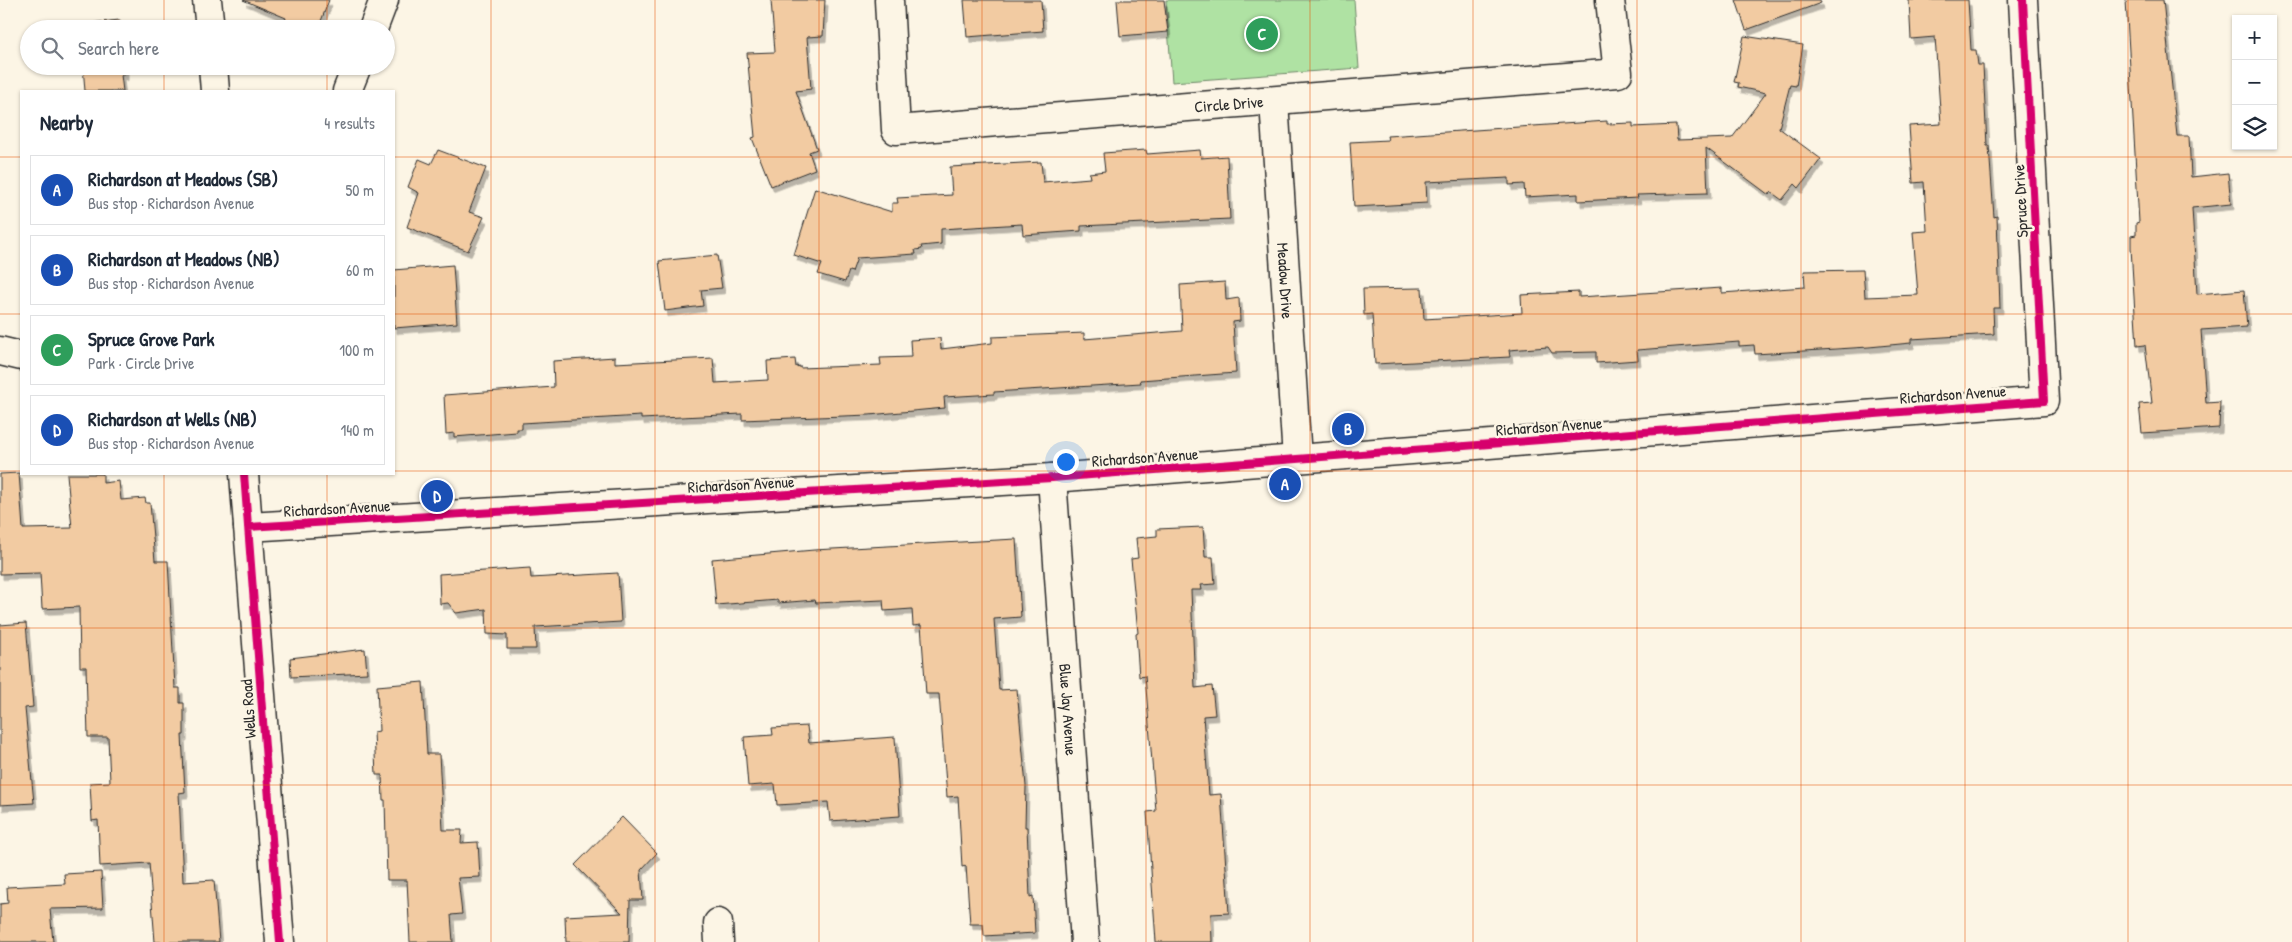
<!DOCTYPE html>
<meta charset="utf-8">
<style>
:root{--surface:#fff;--page:#f6f6f7;--text:#1f2937;--muted:#747a83;--line:#e0e1e3;--accent:#0b8043}
body{margin:0;font-family:"Patrick Hand",sans-serif;background:var(--page);color:var(--text)}
.controls{position:absolute;right:15px;top:15px;display:grid;overflow:hidden;border-radius:0px;box-shadow:0 1px 4px #0004}
.controls button{width:45px;height:45px;display:grid;place-items:center;padding:0;border:0;border-bottom:1px solid var(--line);background:var(--surface);color:var(--text);font:25px sans-serif}
.you{position:absolute;left:1065px;top:461px;width:18px;height:18px;margin:-12px;border:4px solid #fff;border-radius:50%;background:#1a73e8;box-shadow:0 0 0 8px #1a73e833}
.badge{display:grid;place-items:center;width:32px;height:32px;border-radius:50%;background:var(--accent);color:#fff;font-size:16px;font-weight:700}
.pin{position:absolute;translate:-50% -50%;border:2px solid #fff;box-shadow:0 1px 5px #0006}
.list{margin:0;padding:0;list-style:none}
h2{display:flex;justify-content:space-between;align-items:center;height:65px;margin:0;padding:0 20px;font-size:21px}
h2 small{font-size:16px;font-weight:400;color:var(--muted)}
.list li{display:grid;grid-template-columns:32px 1fr auto;gap:15px;align-items:center;box-sizing:border-box;height:70px;margin:0 10px 10px;padding:0 10px;border:1px solid var(--line);border-radius:0px}
.list b{display:block;font-size:19px;white-space:nowrap}
.list p{margin:0;font-size:16px;white-space:nowrap;color:var(--muted)}
.list em{font-size:16px;font-style:normal;color:var(--muted)}
.icon{flex:none;width:28px;height:28px;fill:none;stroke:currentColor;stroke-width:2;stroke-linecap:round;stroke-linejoin:round}
.map{position:relative;flex:none;width:2292px;height:942px;overflow:hidden}
.search{position:absolute;background:var(--surface);box-shadow:0 1px 4px #0004;left:20px;top:20px;width:375px;height:55px;display:flex;align-items:center;gap:12px;box-sizing:border-box;padding:0 18px;border-radius:28px;color:var(--muted);font-size:19px}
.panel{position:absolute;background:var(--surface);box-shadow:0 1px 4px #0004;left:20px;top:90px;width:375px;height:385px;border-radius:0px}
.map>svg:first-child{display:block}
</style>
<div class="map">
<svg width="2292" height="942" viewBox="0 0 2292 942">
<defs>
<filter id="shadow"><feDropShadow dx="3" dy="5.5" stdDeviation="0" flood-color="#0004"/></filter>
</defs>
<rect width="100%" height="100%" fill="#fcf5e5"/>
<filter id="ink" filterUnits="userSpaceOnUse"><feTurbulence type="fractalNoise" baseFrequency=".02" numOctaves="2"/><feDisplacementMap in="SourceGraphic" scale="10" xChannelSelector="R" yChannelSelector="G"/><feConvolveMatrix kernelMatrix="1 2 1 2 8 2 1 2 1" color-interpolation-filters="sRGB"/></filter>
<g filter="url(#ink)">
<path fill="#afe2a3" stroke="#6d8667" d="M 1166,0 L 1354,0 L 1359,68 L 1172,82 Z"/>
<path fill="#f2cba2" stroke="#2b2b2b" filter="url(#shadow)" d="M 243,0 L 329,0 L 318,29 L 282,29 L 286,18 Z
M 771,0 L 825,0 L 823,36 L 807,37 L 811,89 L 796,91 L 817,149 L 809,152 L 815,169 L 771,186 L 752,138 L 755,137 L 747,53 L 775,52 Z
M 964,0 L 1041,0 L 1043,31 L 967,37 Z
M 1117,0 L 1164,0 L 1168,32 L 1120,36 Z
M 1736,0 L 1820,0 L 1821,3 L 1746,30 Z
M 1909,0 L 1968,0 L 1971,50 L 1976,50 L 1978,65 L 1983,65 L 1987,146 L 1989,146 L 1994,217 L 1997,216 L 2000,308 L 1993,308 L 1994,334 L 1911,339 L 1911,343 L 1869,347 L 1755,354 L 1754,345 L 1739,346 L 1739,342 L 1637,350 L 1638,360 L 1596,363 L 1596,352 L 1552,353 L 1548,347 L 1509,350 L 1510,357 L 1375,364 L 1372,314 L 1364,315 L 1363,289 L 1422,288 L 1424,319 L 1522,313 L 1521,295 L 1579,292 L 1579,297 L 1722,288 L 1722,293 L 1805,287 L 1804,271 L 1863,270 L 1865,297 L 1918,295 L 1913,232 L 1927,231 L 1924,182 L 1913,183 L 1909,126 L 1941,124 L 1935,37 L 1911,39 Z
M 2126,0 L 2163,0 L 2177,136 L 2189,136 L 2191,177 L 2228,173 L 2231,204 L 2192,208 L 2197,294 L 2244,290 L 2247,327 L 2201,330 L 2206,403 L 2220,402 L 2219,428 L 2142,433 L 2139,404 L 2152,403 L 2145,345 L 2137,346 L 2131,248 L 2131,236 L 2136,235 L 2136,223 L 2139,222 Z
M 120,20 L 121,29 L 80,29 L 79,24 Z
M 1744,36 L 1803,45 L 1796,86 L 1790,85 L 1779,128 L 1821,159 L 1799,188 L 1795,184 L 1782,200 L 1771,192 L 1769,195 L 1706,148 L 1708,193 L 1637,195 L 1638,198 L 1578,201 L 1578,194 L 1525,197 L 1524,184 L 1509,185 L 1509,178 L 1426,182 L 1427,203 L 1354,207 L 1350,142 L 1388,140 L 1387,136 L 1607,121 L 1607,124 L 1633,123 L 1633,127 L 1676,125 L 1677,140 L 1732,138 L 1766,93 L 1738,87 L 1739,83 L 1734,82 Z
M 83,66 L 125,66 L 125,75 L 121,75 L 123,91 L 85,91 Z
M 438,150 L 486,168 L 469,212 L 484,217 L 468,251 L 407,227 L 419,193 L 408,187 L 419,159 L 431,164 Z
M 1146,150 L 1147,154 L 1200,150 L 1201,158 L 1227,156 L 1230,219 L 1081,226 L 1081,231 L 1023,235 L 1022,224 L 941,229 L 941,244 L 921,246 L 922,249 L 915,250 L 916,254 L 857,258 L 852,272 L 849,271 L 845,282 L 818,274 L 822,264 L 794,255 L 815,188 L 892,212 L 892,203 L 898,203 L 897,198 L 952,195 L 950,167 L 1041,162 L 1043,182 L 1090,178 L 1089,173 L 1105,171 L 1103,153 Z
M 717,255 L 722,288 L 701,290 L 703,306 L 665,311 L 659,261 Z
M 453,265 L 457,323 L 394,328 L 394,270 Z
M 1225,282 L 1226,300 L 1239,298 L 1240,321 L 1233,322 L 1236,373 L 1140,380 L 1141,383 L 994,392 L 994,394 L 944,397 L 945,408 L 869,415 L 742,420 L 742,414 L 641,419 L 641,416 L 522,423 L 522,429 L 517,429 L 517,432 L 454,437 L 454,433 L 446,434 L 444,395 L 554,387 L 553,361 L 615,357 L 615,363 L 713,358 L 715,383 L 768,380 L 767,361 L 795,359 L 796,367 L 800,366 L 800,368 L 881,365 L 880,358 L 911,357 L 910,340 L 940,338 L 941,349 L 992,343 L 992,337 L 1084,333 L 1084,339 L 1182,331 L 1180,285 Z
M 19,473 L 23,529 L 72,528 L 67,474 L 103,474 L 103,483 L 119,481 L 121,500 L 145,498 L 146,503 L 150,503 L 155,561 L 168,561 L 175,688 L 180,688 L 180,703 L 184,703 L 184,735 L 182,735 L 185,792 L 179,793 L 183,882 L 214,880 L 219,942 L 155,942 L 149,863 L 100,866 L 98,820 L 92,821 L 90,783 L 110,782 L 108,737 L 88,737 L 86,667 L 80,667 L 79,607 L 42,609 L 40,573 L 0,574 L 0,474 Z
M 1203,527 L 1205,557 L 1213,557 L 1215,584 L 1201,585 L 1202,590 L 1191,590 L 1195,688 L 1212,686 L 1215,715 L 1203,716 L 1209,795 L 1221,794 L 1229,913 L 1211,914 L 1212,942 L 1156,942 L 1147,812 L 1156,811 L 1145,676 L 1139,677 L 1136,634 L 1138,633 L 1131,559 L 1138,558 L 1136,538 L 1157,536 L 1157,529 Z
M 1016,539 L 1021,617 L 994,619 L 999,690 L 1017,689 L 1026,786 L 1025,827 L 1027,827 L 1030,897 L 1033,896 L 1035,933 L 984,936 L 983,924 L 970,924 L 966,866 L 962,867 L 958,796 L 947,797 L 939,694 L 926,694 L 921,625 L 913,626 L 912,609 L 884,611 L 883,600 L 816,603 L 815,600 L 778,603 L 778,600 L 716,605 L 712,559 L 814,550 Z
M 530,568 L 531,578 L 618,573 L 621,622 L 535,627 L 536,649 L 507,649 L 507,635 L 487,634 L 486,609 L 456,613 L 448,603 L 440,604 L 439,574 Z
M 26,623 L 33,707 L 25,708 L 34,803 L 0,805 L 0,625 Z
M 365,649 L 367,673 L 291,677 L 290,658 Z
M 423,682 L 427,754 L 439,754 L 443,830 L 462,830 L 461,843 L 478,842 L 480,877 L 458,878 L 462,914 L 451,915 L 453,942 L 410,942 L 407,880 L 387,880 L 385,800 L 383,800 L 382,775 L 376,775 L 374,732 L 379,731 L 377,686 Z
M 807,726 L 809,743 L 895,737 L 900,816 L 830,821 L 828,802 L 777,805 L 775,784 L 748,786 L 744,737 L 773,735 L 772,728 Z
M 622,817 L 657,853 L 641,870 L 643,900 L 630,900 L 629,942 L 566,942 L 565,916 L 622,913 L 575,865 Z
M 101,872 L 103,908 L 50,909 L 53,942 L 0,942 L 0,904 L 8,903 L 7,887 L 65,884 L 64,874 Z"/>
<g fill="none" stroke-linecap="round" stroke-linejoin="round">
<g stroke="#2b2b2b" stroke-width="31">
<g id="minor">
<path d="M 207,0 L 210,29"/>
<path id="s1" d="M 889,0 L 896,130 L 1618,73 L 1610,0"/>
<path d="M 373,29 L 384,0"/>
<path d="M 213,66 L 215,91"/>
<path d="M 347,91 L 357,66"/>
<path id="s2" d="M 1274,101 L 1297,459"/>
<path d="M 0,351 L 21,356"/>
<path d="M 244,474 L 280,942"/>
<path id="s3" d="M 1052,478 L 1085,942"/>
<path d="M 248,527 L 1052,478 L 2044,401 L 2023,0"/>
<path d="M 718,923 L 719,942"/>
</g>
</g>
<use href="#minor" stroke="#fcf5e5" stroke-width="28"/>
<g stroke="#fcf5e5" stroke-width="11">
<path id="cycleway" d="M 244,474 L 280,942
M 248,527 L 1052,478 L 2044,401 L 2023,0"/>
</g>
<use href="#cycleway" stroke="#d6006c" stroke-width="8"/>
</g>
</g>
<path fill="none" stroke="#e8590c" stroke-width="1" stroke-opacity="0.55" d="M 164,0 L 164,29M 327,0 L 327,29M 491,0 L 491,942M 655,0 L 655,942M 819,0 L 819,942M 982,0 L 982,942M 1146,0 L 1146,942M 1310,0 L 1310,942M 1473,0 L 1473,942M 1637,0 L 1637,942M 1801,0 L 1801,942M 1965,0 L 1965,942M 2128,0 L 2128,942M 164,66 L 164,91M 327,66 L 327,91M 0,157 L 21,157M 394,157 L 2292,157M 0,314 L 21,314M 394,314 L 2292,314M 0,471 L 21,471M 394,471 L 2292,471M 164,474 L 164,942M 327,474 L 327,942M 0,628 L 2292,628M 0,785 L 2292,785"/>
<g text-anchor="middle" dominant-baseline="central" stroke-width="5" stroke-linejoin="round" paint-order="stroke">
<g font-size="16" fill="#2b2b2b" stroke="#fcf5e5">
<text stroke="none"><textPath href="#s1" startOffset="464">Circle Drive</textPath></text>
<text transform="translate(2020 201) rotate(-93)">Spruce Drive</text>
<text stroke="none"><textPath href="#s2" startOffset="180">Meadow Drive</textPath></text>
<text transform="translate(1953 394) rotate(-4)">Richardson Avenue</text>
<text transform="translate(1549 426) rotate(-4)">Richardson Avenue</text>
<text transform="translate(1145 457) rotate(-4)">Richardson Avenue</text>
<text transform="translate(741 484) rotate(-3)">Richardson Avenue</text>
<text transform="translate(337 508) rotate(-3)">Richardson Avenue</text>
<text transform="translate(248 709) rotate(-94)">Wells Road</text>
<text stroke="none"><textPath href="#s3" startOffset="232">Blue Jay Avenue</textPath></text>
</g>
</g>
</svg>
<div class="controls">
<button>+</button>
<button>−</button>
<button><svg class="icon" aria-label="layers" viewBox="0 0 24 24"><path d="M12 4l9 5-9 5-9-5zM3 14l9 5 9-5"/></svg></button>
</div>
<div class="you"></div>
<div class="pin badge" style="left:1285px;top:484px;background:#1a4fb4">A</div>
<div class="pin badge" style="left:1348px;top:429px;background:#1a4fb4">B</div>
<div class="pin badge" style="left:1262px;top:34px;background:#2e9e5b">C</div>
<div class="pin badge" style="left:437px;top:496px;background:#1a4fb4">D</div>
<div class="search"><svg class="icon" aria-label="search" viewBox="0 0 24 24"><circle cx="10" cy="10" r="6"/><path d="M15 15l6 6"/></svg>Search here</div>
<section class="panel">
<h2>Nearby<small>4 results</small></h2>
<ul class="list">
<li><span class="badge" style="background:#1a4fb4">A</span><div><b>Richardson at Meadows (SB)</b><p>Bus stop · Richardson Avenue</p></div><em>50 m</em></li>
<li><span class="badge" style="background:#1a4fb4">B</span><div><b>Richardson at Meadows (NB)</b><p>Bus stop · Richardson Avenue</p></div><em>60 m</em></li>
<li><span class="badge" style="background:#2e9e5b">C</span><div><b>Spruce Grove Park</b><p>Park · Circle Drive</p></div><em>100 m</em></li>
<li><span class="badge" style="background:#1a4fb4">D</span><div><b>Richardson at Wells (NB)</b><p>Bus stop · Richardson Avenue</p></div><em>140 m</em></li>
</ul>
</section>
</div>
